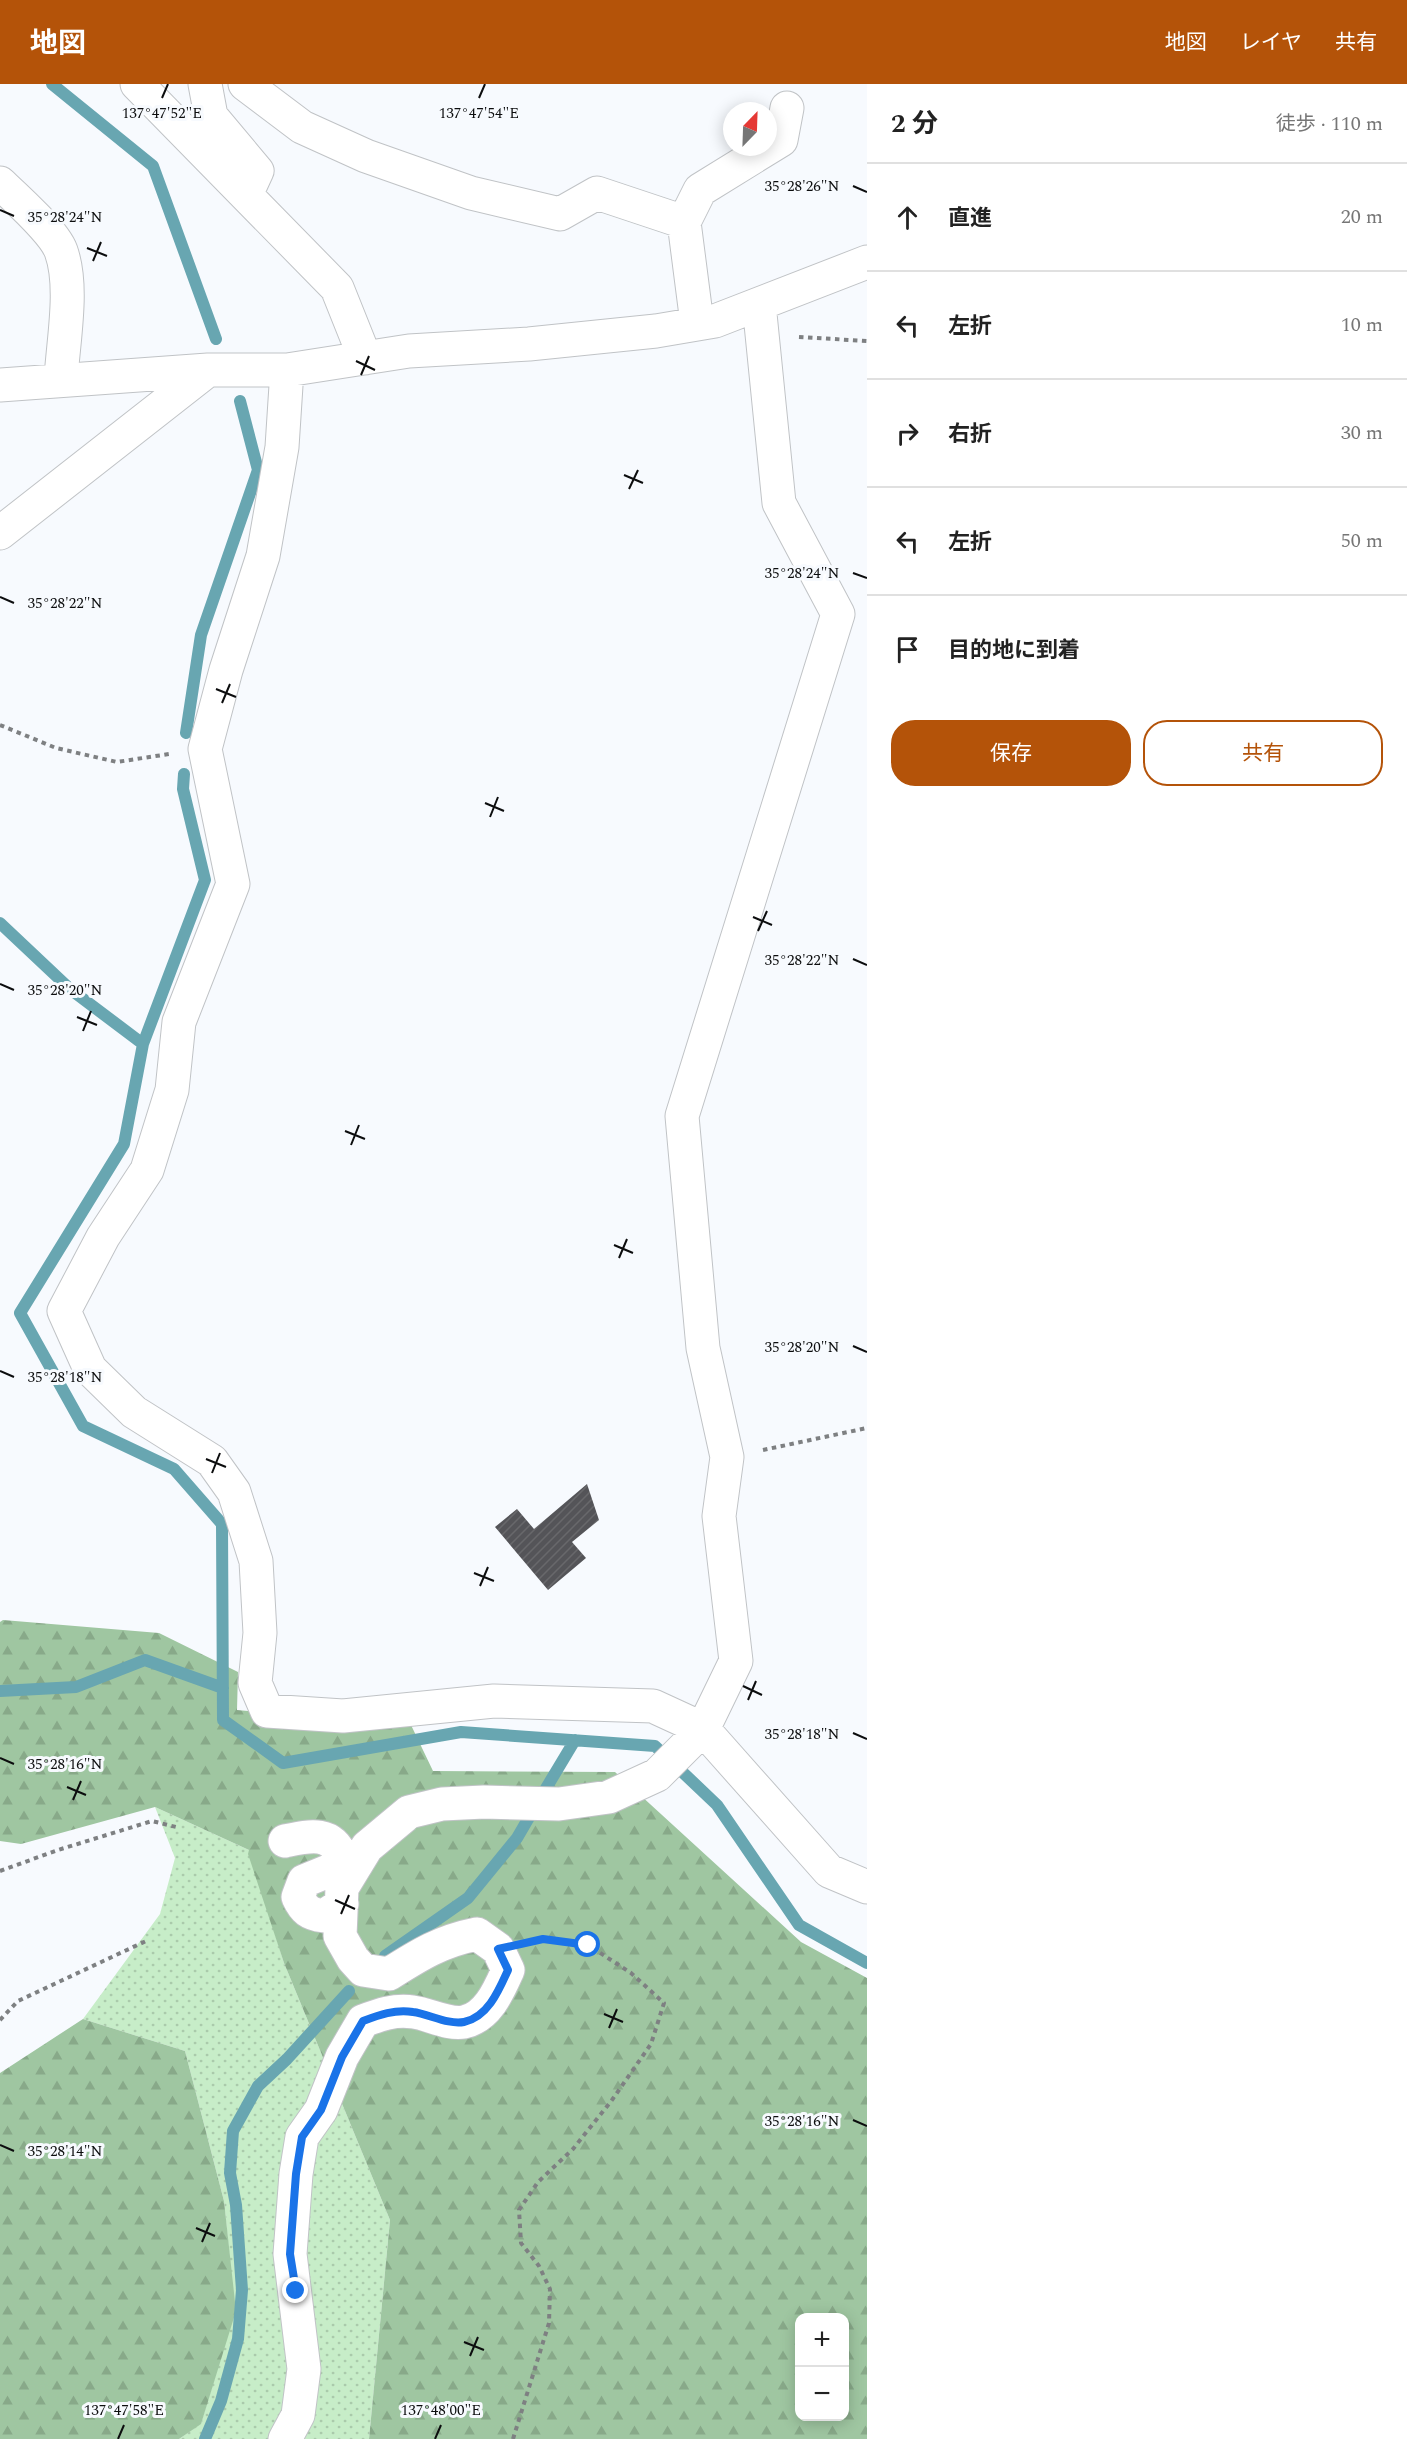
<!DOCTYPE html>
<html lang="ja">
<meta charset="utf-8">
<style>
:root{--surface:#fff;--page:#f2f2f2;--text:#222;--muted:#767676;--line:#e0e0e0;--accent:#b45309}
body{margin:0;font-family:Spectral,"Noto Sans JP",serif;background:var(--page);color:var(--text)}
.controls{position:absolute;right:18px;bottom:18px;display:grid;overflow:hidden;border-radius:12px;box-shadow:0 3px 15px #0003}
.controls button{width:54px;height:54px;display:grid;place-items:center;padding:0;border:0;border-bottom:2px solid var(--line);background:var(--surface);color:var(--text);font:30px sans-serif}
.compass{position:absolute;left:723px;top:18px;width:54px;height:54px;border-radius:50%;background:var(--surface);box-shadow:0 3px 15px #0003;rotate:23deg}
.stop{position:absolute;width:18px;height:18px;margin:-14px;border:4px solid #1a73e8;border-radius:50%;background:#fff}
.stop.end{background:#1a73e8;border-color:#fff;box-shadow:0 2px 6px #0008}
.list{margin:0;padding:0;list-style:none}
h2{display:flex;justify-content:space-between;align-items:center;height:78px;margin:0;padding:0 24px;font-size:26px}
h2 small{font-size:20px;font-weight:400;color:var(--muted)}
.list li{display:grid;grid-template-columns:39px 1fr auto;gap:18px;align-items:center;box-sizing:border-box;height:108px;padding:0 24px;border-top:2px solid var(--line)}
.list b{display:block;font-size:22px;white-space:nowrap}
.list em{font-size:20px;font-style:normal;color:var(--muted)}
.actions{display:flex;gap:12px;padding:18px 24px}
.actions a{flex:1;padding:14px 0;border:2px solid var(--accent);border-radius:24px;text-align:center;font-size:21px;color:var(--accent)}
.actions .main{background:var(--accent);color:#fff}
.icon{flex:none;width:33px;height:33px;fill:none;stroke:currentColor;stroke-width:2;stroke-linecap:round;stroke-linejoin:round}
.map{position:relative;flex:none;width:867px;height:2355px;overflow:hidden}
header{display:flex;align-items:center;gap:36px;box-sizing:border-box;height:84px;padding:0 30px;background:var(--accent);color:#fff}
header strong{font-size:28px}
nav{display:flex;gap:33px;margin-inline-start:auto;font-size:21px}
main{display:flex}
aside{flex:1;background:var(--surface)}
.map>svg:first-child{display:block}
</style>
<header>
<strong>地図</strong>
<nav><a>地図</a><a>レイヤ</a><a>共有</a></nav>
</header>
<main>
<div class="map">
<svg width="867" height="2355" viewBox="0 0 867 2355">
<defs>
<pattern id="grass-dots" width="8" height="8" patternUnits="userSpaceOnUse" patternTransform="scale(1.5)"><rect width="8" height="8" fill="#c7edc8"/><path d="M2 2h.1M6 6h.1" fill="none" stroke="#aacaab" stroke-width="1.8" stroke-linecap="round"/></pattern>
<pattern id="forest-firs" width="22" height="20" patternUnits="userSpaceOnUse" patternTransform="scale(1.5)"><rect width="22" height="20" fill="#9fc6a1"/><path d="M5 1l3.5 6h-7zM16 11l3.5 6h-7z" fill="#88a989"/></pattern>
<pattern id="building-hatch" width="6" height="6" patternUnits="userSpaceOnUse" patternTransform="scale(1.5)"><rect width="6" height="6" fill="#545458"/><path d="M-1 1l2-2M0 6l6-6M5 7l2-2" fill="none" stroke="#68686b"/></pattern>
</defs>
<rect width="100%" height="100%" fill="#f7fafe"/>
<path fill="url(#grass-dots)" d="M 155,1723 L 249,1766 L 284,1879 L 390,2136 L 369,2355 L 179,2355 L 201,2339 L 235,2227 L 224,2117 L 185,1967 L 83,1935 L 160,1830 L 175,1774 Z"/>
<path fill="url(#forest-firs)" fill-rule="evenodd" d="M 3,1536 L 159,1549 L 238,1588 L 237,1626 L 411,1641 L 433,1687 L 615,1688 L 801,1858 L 867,1894 L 867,2355 L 369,2355 L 390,2136 L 284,1879 L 248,1770 L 249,1766 L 155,1723 L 21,1760 L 0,1757 L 0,1538 ZM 800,2234 L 844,2234 L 844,2332 L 800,2332 Z
M 83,1935 L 185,1967 L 224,2117 L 236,2227 L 201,2340 L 179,2355 L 0,2355 L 0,1989 Z"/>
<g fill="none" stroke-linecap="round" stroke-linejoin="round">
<path stroke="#68a6b1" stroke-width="12" d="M 52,0 L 153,82 L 216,255
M 186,649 L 201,551 L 258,386 L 240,317
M 0,839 L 70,905 L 143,960 L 124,1060 L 20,1229 L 83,1342 L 174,1385 L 222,1440 L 223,1636 L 283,1679 L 461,1648 L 655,1662 L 717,1721 L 799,1841 L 867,1879
M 143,960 L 205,796 L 183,705 L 184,690
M 0,1607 L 76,1603 L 145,1576 L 223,1604
M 545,1706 L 575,1656
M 385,1872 L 468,1814 L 517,1754 L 531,1730
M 205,2355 L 221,2317 L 238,2255 L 242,2206 L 236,2121 L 230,2089 L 233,2047 L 258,2002 L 287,1975 L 349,1907"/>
</g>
<path fill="url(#building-hatch)" d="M 587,1400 L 599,1436 L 572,1458 L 586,1474 L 548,1506 L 495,1443 L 517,1425 L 534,1445 Z"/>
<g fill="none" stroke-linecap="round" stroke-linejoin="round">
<g stroke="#c0c3c6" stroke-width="35">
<path id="minor" d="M 137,0 L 337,204 L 365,274
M 205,0 L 211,32 L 257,87 L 246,111
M 245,0 L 302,43 L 366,72 L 471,109 L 560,130 L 597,109 L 684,138
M 0,99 C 16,114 54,148 61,167 C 74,203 63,257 61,295
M 697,239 L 684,138 L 700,106 L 781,56 L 787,24
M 287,286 L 282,363 L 263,472 L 226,586 L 205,665 L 233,800 L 179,938 L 172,1006 L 147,1086 L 103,1153 L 64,1227 L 90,1285 L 134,1328 L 212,1377 L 234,1408 L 256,1477 L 260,1549 L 255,1599 L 267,1627 L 343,1632 L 494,1617 L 653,1622 L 703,1645 L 829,1787 L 867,1803
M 0,301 L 208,286 L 287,286 L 409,267 L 529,260 L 656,247 L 715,237 L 867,178
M 0,449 L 208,286
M 285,1757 C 309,1752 332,1746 342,1774 L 338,1783 L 304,1797 L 298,1813 C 304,1826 309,1830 324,1832 L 342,1820
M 285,2355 L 298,2331 L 304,2285 L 290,2170 L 296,2090 L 302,2053 L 321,2026 L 342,1973 L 363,1937 C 379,1931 395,1925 413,1928 C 429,1930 448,1941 464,1938 C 488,1933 499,1906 508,1886 L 498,1865 L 477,1850 C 441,1857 419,1871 389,1890 L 363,1886 L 353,1875 L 340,1852 L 342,1804 L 367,1763 L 409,1728 L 442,1720 L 484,1718 L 559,1720 L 609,1713 L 657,1691 L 703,1645 L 736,1577 L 719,1432 L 727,1373 L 703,1264 L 682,1032 L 838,530 L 779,419 L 759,220"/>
</g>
<path stroke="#7e8082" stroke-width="4" stroke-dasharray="4.5 4.5" stroke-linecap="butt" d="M 799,253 L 867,257
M 0,641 L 56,664 L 117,678 L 169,670
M 763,1366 L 867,1344
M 0,1787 L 58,1766 L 152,1737 L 176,1743
M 0,1936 L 18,1917 L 146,1857
M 513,2355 L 549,2239 L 550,2205 L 539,2182 L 521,2159 L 519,2126 L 538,2098 L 573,2065 L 612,2016 L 651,1960 L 664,1919 L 631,1889 L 588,1861 L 543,1855 L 534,1857"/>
<use href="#minor" stroke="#fff" stroke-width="33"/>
</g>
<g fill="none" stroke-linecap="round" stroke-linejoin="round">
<path stroke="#1a73e8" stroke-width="8" d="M 296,2207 L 290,2170 L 296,2090 L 302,2053 L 321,2026 L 342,1973 L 363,1937 C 379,1931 395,1925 413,1928 C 429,1930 448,1941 464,1938 C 488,1933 499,1906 508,1886 L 498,1865 L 543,1855 L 588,1861"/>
</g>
<path fill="none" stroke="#0c0d0e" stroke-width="2" d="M 162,14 L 168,0M 479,14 L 485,0M 853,102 L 867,108M 0,126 L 14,132M 87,164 L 107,172M 93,177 L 101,158M 356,277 L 375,286M 361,291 L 369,272M 624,391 L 643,399M 629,405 L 638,386M 853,489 L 867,494M 0,513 L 14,519M 216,605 L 236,613M 222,619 L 230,600M 485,719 L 504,727M 490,733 L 498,713M 753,833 L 772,841M 758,847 L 767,827M 853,875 L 867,881M 0,900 L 14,906M 77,933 L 97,941M 83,947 L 91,927M 345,1047 L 365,1055M 351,1061 L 359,1041M 614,1161 L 633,1169M 619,1174 L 627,1155M 853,1262 L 867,1268M 0,1287 L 14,1293M 206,1375 L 226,1383M 212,1389 L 220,1369M 474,1489 L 494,1497M 480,1502 L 488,1483M 743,1602 L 762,1611M 748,1616 L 756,1597M 853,1649 L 867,1655M 0,1674 L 14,1680M 67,1703 L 86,1711M 73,1716 L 81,1697M 335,1816 L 355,1825M 341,1830 L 349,1811M 604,1930 L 623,1938M 609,1944 L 617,1925M 853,2036 L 867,2042M 0,2061 L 14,2067M 196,2144 L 215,2152M 202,2158 L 210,2139M 464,2258 L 484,2266M 470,2272 L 478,2253M 118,2355 L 124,2341M 435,2355 L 441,2341"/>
<g font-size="15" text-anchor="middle" fill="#0c0d0e" stroke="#f7fafe" stroke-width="6" stroke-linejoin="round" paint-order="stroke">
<text x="162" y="34">137°47'52"E</text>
<text x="479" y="34">137°47'54"E</text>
<text x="802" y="107">35°28'26"N</text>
<text x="65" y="138">35°28'24"N</text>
<text x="802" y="494">35°28'24"N</text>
<text x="65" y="524">35°28'22"N</text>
<text x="802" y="881">35°28'22"N</text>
<text x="65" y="911">35°28'20"N</text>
<text x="802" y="1268">35°28'20"N</text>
<text x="65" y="1298">35°28'18"N</text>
<text x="802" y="1655">35°28'18"N</text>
<text x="65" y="1685">35°28'16"N</text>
<text x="802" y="2042">35°28'16"N</text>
<text x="65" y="2072">35°28'14"N</text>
<text x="124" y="2331">137°47'58"E</text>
<text x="441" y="2331">137°48'00"E</text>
</g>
</svg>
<div class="controls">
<button>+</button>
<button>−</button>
</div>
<svg class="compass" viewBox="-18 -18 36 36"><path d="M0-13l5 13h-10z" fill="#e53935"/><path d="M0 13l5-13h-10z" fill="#767676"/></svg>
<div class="stop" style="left:588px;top:1861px"></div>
<div class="stop end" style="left:296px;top:2207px"></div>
</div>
<aside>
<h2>2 分<small>徒歩 · 110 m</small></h2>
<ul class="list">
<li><svg class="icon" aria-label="ahead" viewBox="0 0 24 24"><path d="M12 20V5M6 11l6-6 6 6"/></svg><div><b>直進</b></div><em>20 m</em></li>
<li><svg class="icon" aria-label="left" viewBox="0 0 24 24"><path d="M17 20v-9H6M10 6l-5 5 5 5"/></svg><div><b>左折</b></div><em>10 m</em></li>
<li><svg class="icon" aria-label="right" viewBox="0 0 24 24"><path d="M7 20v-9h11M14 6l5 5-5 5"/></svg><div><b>右折</b></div><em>30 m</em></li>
<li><svg class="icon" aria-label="left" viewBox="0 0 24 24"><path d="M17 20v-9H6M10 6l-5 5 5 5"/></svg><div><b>左折</b></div><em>50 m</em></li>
<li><svg class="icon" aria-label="arrive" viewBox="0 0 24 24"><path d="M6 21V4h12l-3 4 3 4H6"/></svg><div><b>目的地に到着</b></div></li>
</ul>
<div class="actions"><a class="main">保存</a><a>共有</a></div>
</aside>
</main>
